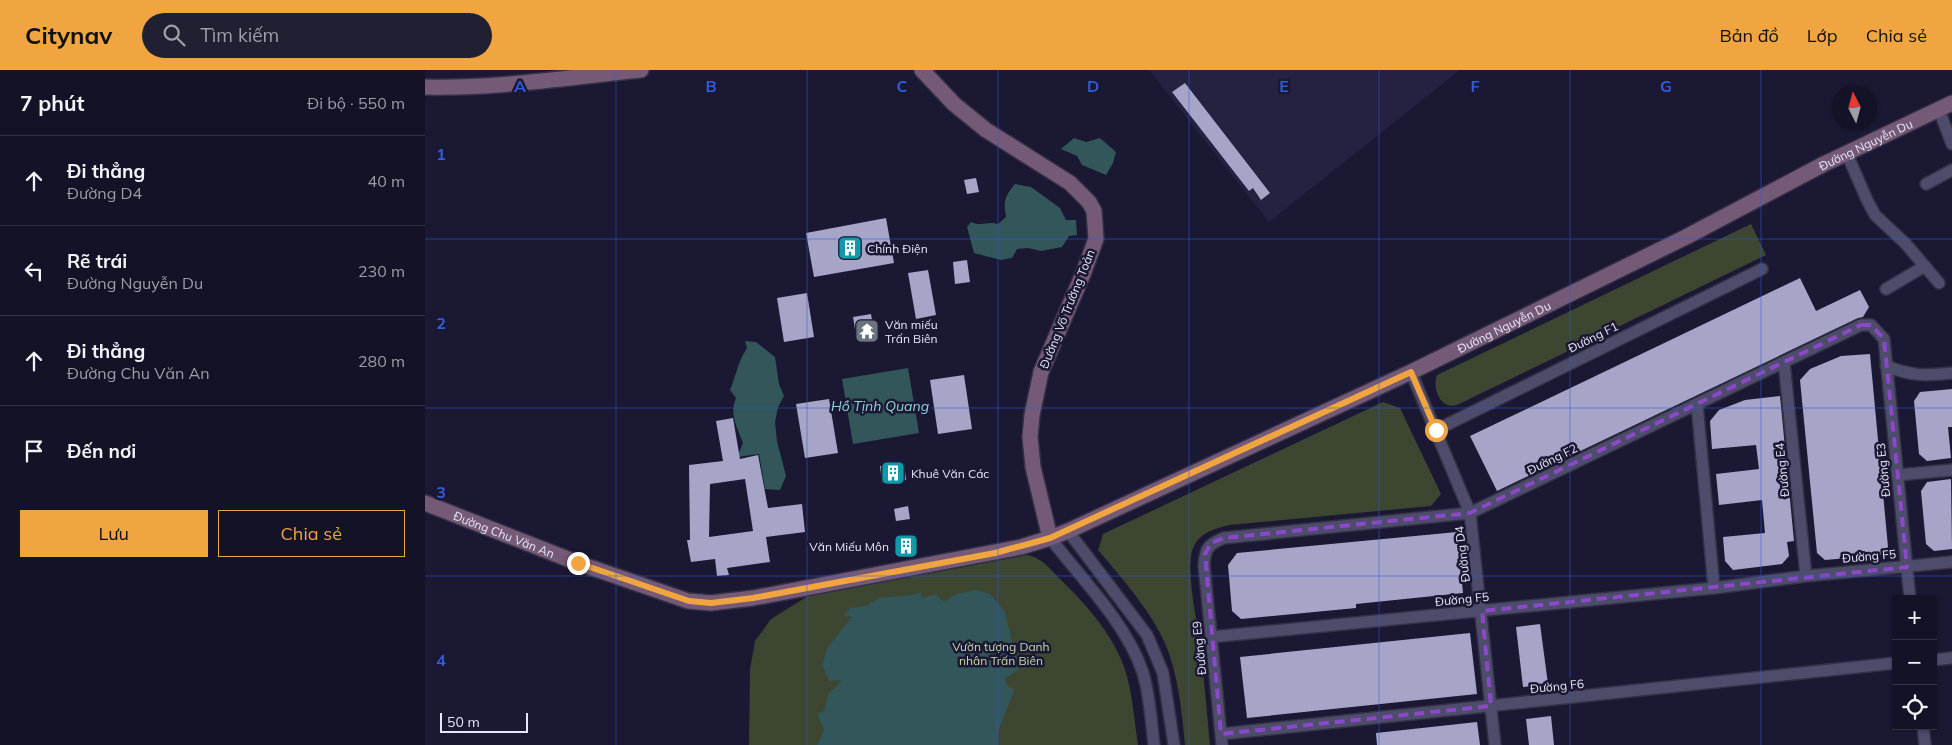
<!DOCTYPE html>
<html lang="vi">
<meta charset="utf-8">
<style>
:root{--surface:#141226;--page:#212032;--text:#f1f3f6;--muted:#9d9ea7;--line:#333243;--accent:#f1a540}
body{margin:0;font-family:Mulish,sans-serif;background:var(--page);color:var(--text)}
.controls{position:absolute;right:15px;bottom:15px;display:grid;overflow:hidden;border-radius:0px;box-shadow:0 1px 4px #0004}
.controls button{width:45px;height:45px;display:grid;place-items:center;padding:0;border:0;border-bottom:1px solid var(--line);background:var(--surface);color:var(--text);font:25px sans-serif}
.compass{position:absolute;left:1407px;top:15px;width:45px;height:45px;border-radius:50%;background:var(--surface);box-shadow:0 1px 4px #0004;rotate:354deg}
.scale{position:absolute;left:15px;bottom:12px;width:88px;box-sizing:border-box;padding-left:5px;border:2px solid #e6e6f9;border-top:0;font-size:14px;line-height:18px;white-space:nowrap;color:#e6e6f9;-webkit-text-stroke:4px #1b1833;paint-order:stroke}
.stop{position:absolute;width:15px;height:15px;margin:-11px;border:4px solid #f1a540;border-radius:50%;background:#fff}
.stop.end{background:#f1a540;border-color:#fff;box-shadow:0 1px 5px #0008}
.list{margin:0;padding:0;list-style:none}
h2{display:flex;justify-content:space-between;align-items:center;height:65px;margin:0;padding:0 20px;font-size:21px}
h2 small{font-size:16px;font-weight:400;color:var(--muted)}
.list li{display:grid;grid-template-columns:32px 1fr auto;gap:15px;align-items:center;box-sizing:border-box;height:90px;padding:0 20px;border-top:1px solid var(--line)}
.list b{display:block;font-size:19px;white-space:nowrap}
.list p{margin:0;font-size:16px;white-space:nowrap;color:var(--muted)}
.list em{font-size:16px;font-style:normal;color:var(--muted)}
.actions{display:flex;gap:10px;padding:15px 20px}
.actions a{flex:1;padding:11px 0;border:1px solid var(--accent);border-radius:0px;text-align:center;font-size:18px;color:var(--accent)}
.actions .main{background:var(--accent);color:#111}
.icon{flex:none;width:28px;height:28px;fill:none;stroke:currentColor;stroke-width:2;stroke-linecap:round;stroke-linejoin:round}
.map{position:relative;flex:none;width:1527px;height:675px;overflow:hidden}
header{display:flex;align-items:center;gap:30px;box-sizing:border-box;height:70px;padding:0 25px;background:var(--accent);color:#111}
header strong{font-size:24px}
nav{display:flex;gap:28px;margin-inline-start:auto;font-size:18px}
.search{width:350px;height:45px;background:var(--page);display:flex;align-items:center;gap:12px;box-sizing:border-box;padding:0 18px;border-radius:28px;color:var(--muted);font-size:19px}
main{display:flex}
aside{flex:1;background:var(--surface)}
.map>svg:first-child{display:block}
</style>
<header>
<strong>Citynav</strong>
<div class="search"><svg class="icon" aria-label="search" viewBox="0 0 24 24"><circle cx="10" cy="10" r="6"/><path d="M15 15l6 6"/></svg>Tìm kiếm</div>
<nav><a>Bản đồ</a><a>Lớp</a><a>Chia sẻ</a></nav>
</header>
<main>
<aside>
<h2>7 phút<small>Đi bộ · 550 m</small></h2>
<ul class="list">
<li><svg class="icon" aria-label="ahead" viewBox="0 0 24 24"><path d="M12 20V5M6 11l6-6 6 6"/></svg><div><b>Đi thẳng</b><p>Đường D4</p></div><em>40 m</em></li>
<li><svg class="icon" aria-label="left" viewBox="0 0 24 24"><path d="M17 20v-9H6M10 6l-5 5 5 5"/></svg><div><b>Rẽ trái</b><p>Đường Nguyễn Du</p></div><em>230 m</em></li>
<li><svg class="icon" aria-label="ahead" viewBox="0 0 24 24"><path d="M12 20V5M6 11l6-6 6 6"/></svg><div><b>Đi thẳng</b><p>Đường Chu Văn An</p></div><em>280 m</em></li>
<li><svg class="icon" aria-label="arrive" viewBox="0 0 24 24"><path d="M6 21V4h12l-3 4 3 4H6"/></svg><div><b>Đến nơi</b></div></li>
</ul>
<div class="actions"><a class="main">Lưu</a><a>Chia sẻ</a></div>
</aside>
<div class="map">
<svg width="1527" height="675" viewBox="0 0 1527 675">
<rect width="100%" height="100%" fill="#1b1833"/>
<path fill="#242141" d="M 724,0 L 1035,0 L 844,152 Z"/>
<path fill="#3c4630" d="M 1326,154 L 1341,185 L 1032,335 C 1015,340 1007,318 1012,305 Z
M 958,332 L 975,338 L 1016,424 L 1006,436 L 804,455 C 790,459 776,462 769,476 C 759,494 773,557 776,579 C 779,611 782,643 785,675 L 760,675 C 757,640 752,594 735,563 C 719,533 695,506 673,480 L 678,464 Z
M 602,485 C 616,487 625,499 635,509 C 663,536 694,571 703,610 C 708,631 710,654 713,675 L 324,675 L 325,599 L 330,571 L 346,549 L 383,526 Z"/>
<path fill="#325659" d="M 649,68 L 661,72 L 675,68 L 691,82 L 688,93 L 681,105 L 657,95 L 652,86 L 636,79 Z
M 590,114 L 606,117 L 635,138 L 641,150 L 651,150 L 652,165 L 644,166 L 637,177 L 616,181 L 603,178 L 592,179 L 587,188 L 576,190 L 549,183 L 542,157 L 546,152 C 557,157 563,151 573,154 L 581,147 C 578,131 580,126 590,114 Z
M 320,271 L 331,272 L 350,287 L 354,314 L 359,326 L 353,337 L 350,352 L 352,371 L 361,406 L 355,420 L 340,419 L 334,384 L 312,387 L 318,373 C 312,357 304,344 311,328 L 305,320 C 311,306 313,291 322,278 Z
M 483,298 L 494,363 L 428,374 L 417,309 Z
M 551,520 L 565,524 L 580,542 L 594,599 L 580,609 L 583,617 L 590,619 L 573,661 L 573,675 L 392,675 L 399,660 L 392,644 L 399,641 L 403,624 L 411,617 L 416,610 L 404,611 L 397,595 L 402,578 L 427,547 L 418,546 L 425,538 L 441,536 L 454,528 L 487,525 L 496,522 L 497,528 L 511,524 L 519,532 L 531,524 Z"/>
<path fill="#a6a5c8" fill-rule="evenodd" d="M 760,13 L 845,123 L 836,130 L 828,118 L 824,121 L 747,22 Z
M 551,108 L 554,122 L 542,124 L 539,110 Z
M 461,148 L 469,193 L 389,207 L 381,163 Z
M 542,190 L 545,212 L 530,214 L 528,192 Z
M 503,200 L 511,245 L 491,249 L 483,203 Z
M 1375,208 L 1391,241 L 1435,220 L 1444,237 L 1438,247 L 1433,248 L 1072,421 L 1045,366 Z
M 382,223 L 389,267 L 359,272 L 352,228 Z
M 446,244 L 448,256 L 430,259 L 428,247 Z
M 1445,284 L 1463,477 L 1456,485 L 1400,490 L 1392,483 L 1375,310 L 1385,299 L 1416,286 Z
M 539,305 L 547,359 L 513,364 L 505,310 Z
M 1527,319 L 1527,357 L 1523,357 L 1526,388 L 1502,391 L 1494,384 L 1489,331 L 1495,322 Z
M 1355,326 L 1369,471 L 1362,472 L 1364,486 L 1357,494 L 1308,500 L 1300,491 L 1298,467 L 1340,463 L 1337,430 L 1294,435 L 1291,404 L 1334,399 L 1331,375 L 1287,379 L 1285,351 L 1294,340 L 1320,330 Z
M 404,329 L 413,383 L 380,388 L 371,334 Z
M 308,348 L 315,389 L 333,385 L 343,438 L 377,434 L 380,462 L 341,467 L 345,492 L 302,498 L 304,505 L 292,506 L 290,489 L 266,492 L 262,470 L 265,470 L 264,395 L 298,391 L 291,351 ZM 320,409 L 328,461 L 284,467 L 285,414 Z
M 479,393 L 481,410 L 457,413 L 455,396 Z
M 1526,409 L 1527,479 L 1509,481 L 1501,474 L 1496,421 L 1502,412 Z
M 483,436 L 485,449 L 471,451 L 469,439 Z
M 1032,462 L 1038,523 L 931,534 L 931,538 L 816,549 L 807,541 L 803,495 L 812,483 Z
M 1115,554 L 1123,614 L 1098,617 L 1091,557 Z
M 1045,563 L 1052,624 L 822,648 L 815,587 Z
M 1126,646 L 1129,675 L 1104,675 L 1101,649 Z
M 1052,652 L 1055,675 L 952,675 L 951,663 Z"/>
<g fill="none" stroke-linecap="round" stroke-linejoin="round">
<g stroke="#343046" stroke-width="14">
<path id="minor" d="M 1514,40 L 1527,74
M 1422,84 L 1442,130 L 1450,145 L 1481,174 L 1514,213
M 1501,114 L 1527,100
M 1461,219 L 1500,196
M 1359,292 L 1381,506
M 1461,296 C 1487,306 1499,306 1527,303
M 986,302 L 1045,443 L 1070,675
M 1272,334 L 1289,518
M 1011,360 L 1337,199
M 1473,405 L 1527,400
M 643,461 L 722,565 L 738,603 L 749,675
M 625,468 C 657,509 702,554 718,603 C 725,626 726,651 729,675
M 786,567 L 1289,518 L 1381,506 L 1527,492
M 1508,590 L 1527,588
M 1498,656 L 1500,675
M 796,664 L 1471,593
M 797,675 L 779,495 C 780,479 783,474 799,468 L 1045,443 L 1436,255 L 1446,255 L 1459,269 L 1485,529"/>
</g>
<g stroke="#343046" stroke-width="18">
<g id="secondary">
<path d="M 497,0 L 529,34 L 561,60 L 645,113 L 664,132 L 669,141 L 671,169 L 658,204 L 616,302 L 607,345 L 605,367 L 608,397 L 625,468"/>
<path d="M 0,17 C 72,19 144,7 216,0"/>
<path id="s1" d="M 0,433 L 153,493 L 263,531 L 286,533 L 328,528 L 596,477 L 625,468 L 643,461 L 986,302 L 1261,167 L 1399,94 L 1527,33"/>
</g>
</g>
<use href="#minor" stroke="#4e4c6b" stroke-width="11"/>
<use href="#secondary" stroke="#755a77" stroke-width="15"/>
</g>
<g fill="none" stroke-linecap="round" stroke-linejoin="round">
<path stroke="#f1a540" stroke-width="6" d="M 153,493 L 264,531 L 286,533 L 328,528 L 570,483 L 625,468 L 986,302 L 1011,360"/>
</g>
<path fill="none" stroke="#8b48c8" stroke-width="4" stroke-dasharray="10 6" stroke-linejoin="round" d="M 1436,255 L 1446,255 L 1459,269 L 1482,497 L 1057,541 L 1066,636 L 796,664 L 780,484 L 786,473 L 799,468 L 1045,443 Z"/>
<path fill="none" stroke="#315ddb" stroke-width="1" stroke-opacity="0.55" d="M 191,0 L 191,675M 382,0 L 382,675M 573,0 L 573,675M 764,0 L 764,675M 954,0 L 954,675M 1145,0 L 1145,675M 1336,0 L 1336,675M 0,169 L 1527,169M 0,338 L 1527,338M 0,506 L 1527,506"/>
<defs>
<g id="building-square" transform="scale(1.25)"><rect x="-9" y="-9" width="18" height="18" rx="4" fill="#0f9aa8" stroke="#1b1833"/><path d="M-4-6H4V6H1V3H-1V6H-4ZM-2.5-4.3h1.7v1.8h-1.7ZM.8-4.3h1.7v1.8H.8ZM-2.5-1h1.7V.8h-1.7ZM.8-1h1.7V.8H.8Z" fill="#fff"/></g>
<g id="temple-square" transform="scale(1.25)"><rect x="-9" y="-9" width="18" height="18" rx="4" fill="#6b7280" stroke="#1b1833"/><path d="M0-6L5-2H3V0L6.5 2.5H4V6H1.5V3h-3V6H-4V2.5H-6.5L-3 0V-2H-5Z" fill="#fff"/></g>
</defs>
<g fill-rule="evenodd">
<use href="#building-square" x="425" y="178"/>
<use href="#temple-square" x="442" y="261"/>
<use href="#building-square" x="468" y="403"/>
<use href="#building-square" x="481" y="476"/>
</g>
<g text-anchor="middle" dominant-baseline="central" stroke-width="5" stroke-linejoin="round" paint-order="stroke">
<g font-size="12" fill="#e6e6f9" stroke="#1b1833">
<text stroke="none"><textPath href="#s1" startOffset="1555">Đường Nguyễn Du</textPath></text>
<text transform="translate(642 239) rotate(-68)">Đường Võ Trường Toản</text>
<text stroke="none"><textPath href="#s1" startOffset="1150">Đường Nguyễn Du</textPath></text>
<text transform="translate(1168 267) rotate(-26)">Đường F1</text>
<text transform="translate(1127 389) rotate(-26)">Đường F2</text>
<text transform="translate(1357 400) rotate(-96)">Đường E4</text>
<text transform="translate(1458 400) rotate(-96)">Đường E3</text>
<text stroke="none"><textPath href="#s1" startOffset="85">Đường Chu Văn An</textPath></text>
<text transform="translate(1037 484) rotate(-97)">Đường D4</text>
<text transform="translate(1444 486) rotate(-5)">Đường F5</text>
<text transform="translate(1037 529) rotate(-6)">Đường F5</text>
<text transform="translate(774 578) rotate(-96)">Đường E9</text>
<text transform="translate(1132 616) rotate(-6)">Đường F6</text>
</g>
<g font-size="12" fill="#e6e6f9" stroke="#1b1833" text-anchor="start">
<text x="442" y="178">Chính Điện</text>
<text x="460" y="254">Văn miếu<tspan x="460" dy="14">Trấn Biên</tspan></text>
<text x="486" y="403">Khuê Văn Các</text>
<text x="464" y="476" text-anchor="end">Văn Miếu Môn</text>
</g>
<g font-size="12" fill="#c4dba8" stroke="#1b1833">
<text x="576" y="576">Vườn tượng Danh<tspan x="576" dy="14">nhân Trấn Biên</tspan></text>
</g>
<g font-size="14" font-style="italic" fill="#8ed6dd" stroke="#1b1833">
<text x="455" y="336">Hồ Tịnh Quang</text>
</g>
</g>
<g font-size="16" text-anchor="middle" font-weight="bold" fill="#315ddb" stroke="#1b1833" stroke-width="5" stroke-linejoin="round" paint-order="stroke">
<text x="95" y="22">A</text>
<text x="286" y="22">B</text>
<text x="477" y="22">C</text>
<text x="668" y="22">D</text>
<text x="859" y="22">E</text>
<text x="1050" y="22">F</text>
<text x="1241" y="22">G</text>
<text x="16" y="90">1</text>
<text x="16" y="259">2</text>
<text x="16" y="428">3</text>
<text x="16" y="596">4</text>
</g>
</svg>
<div class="controls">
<button>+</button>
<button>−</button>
<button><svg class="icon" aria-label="locate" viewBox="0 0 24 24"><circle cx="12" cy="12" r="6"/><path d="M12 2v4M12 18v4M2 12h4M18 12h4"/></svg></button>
</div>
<svg class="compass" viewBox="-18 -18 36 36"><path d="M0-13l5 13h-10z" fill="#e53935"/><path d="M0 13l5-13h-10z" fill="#9d9ea7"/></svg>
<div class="scale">50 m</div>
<div class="stop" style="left:1011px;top:360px"></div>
<div class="stop end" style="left:153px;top:493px"></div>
</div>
</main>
